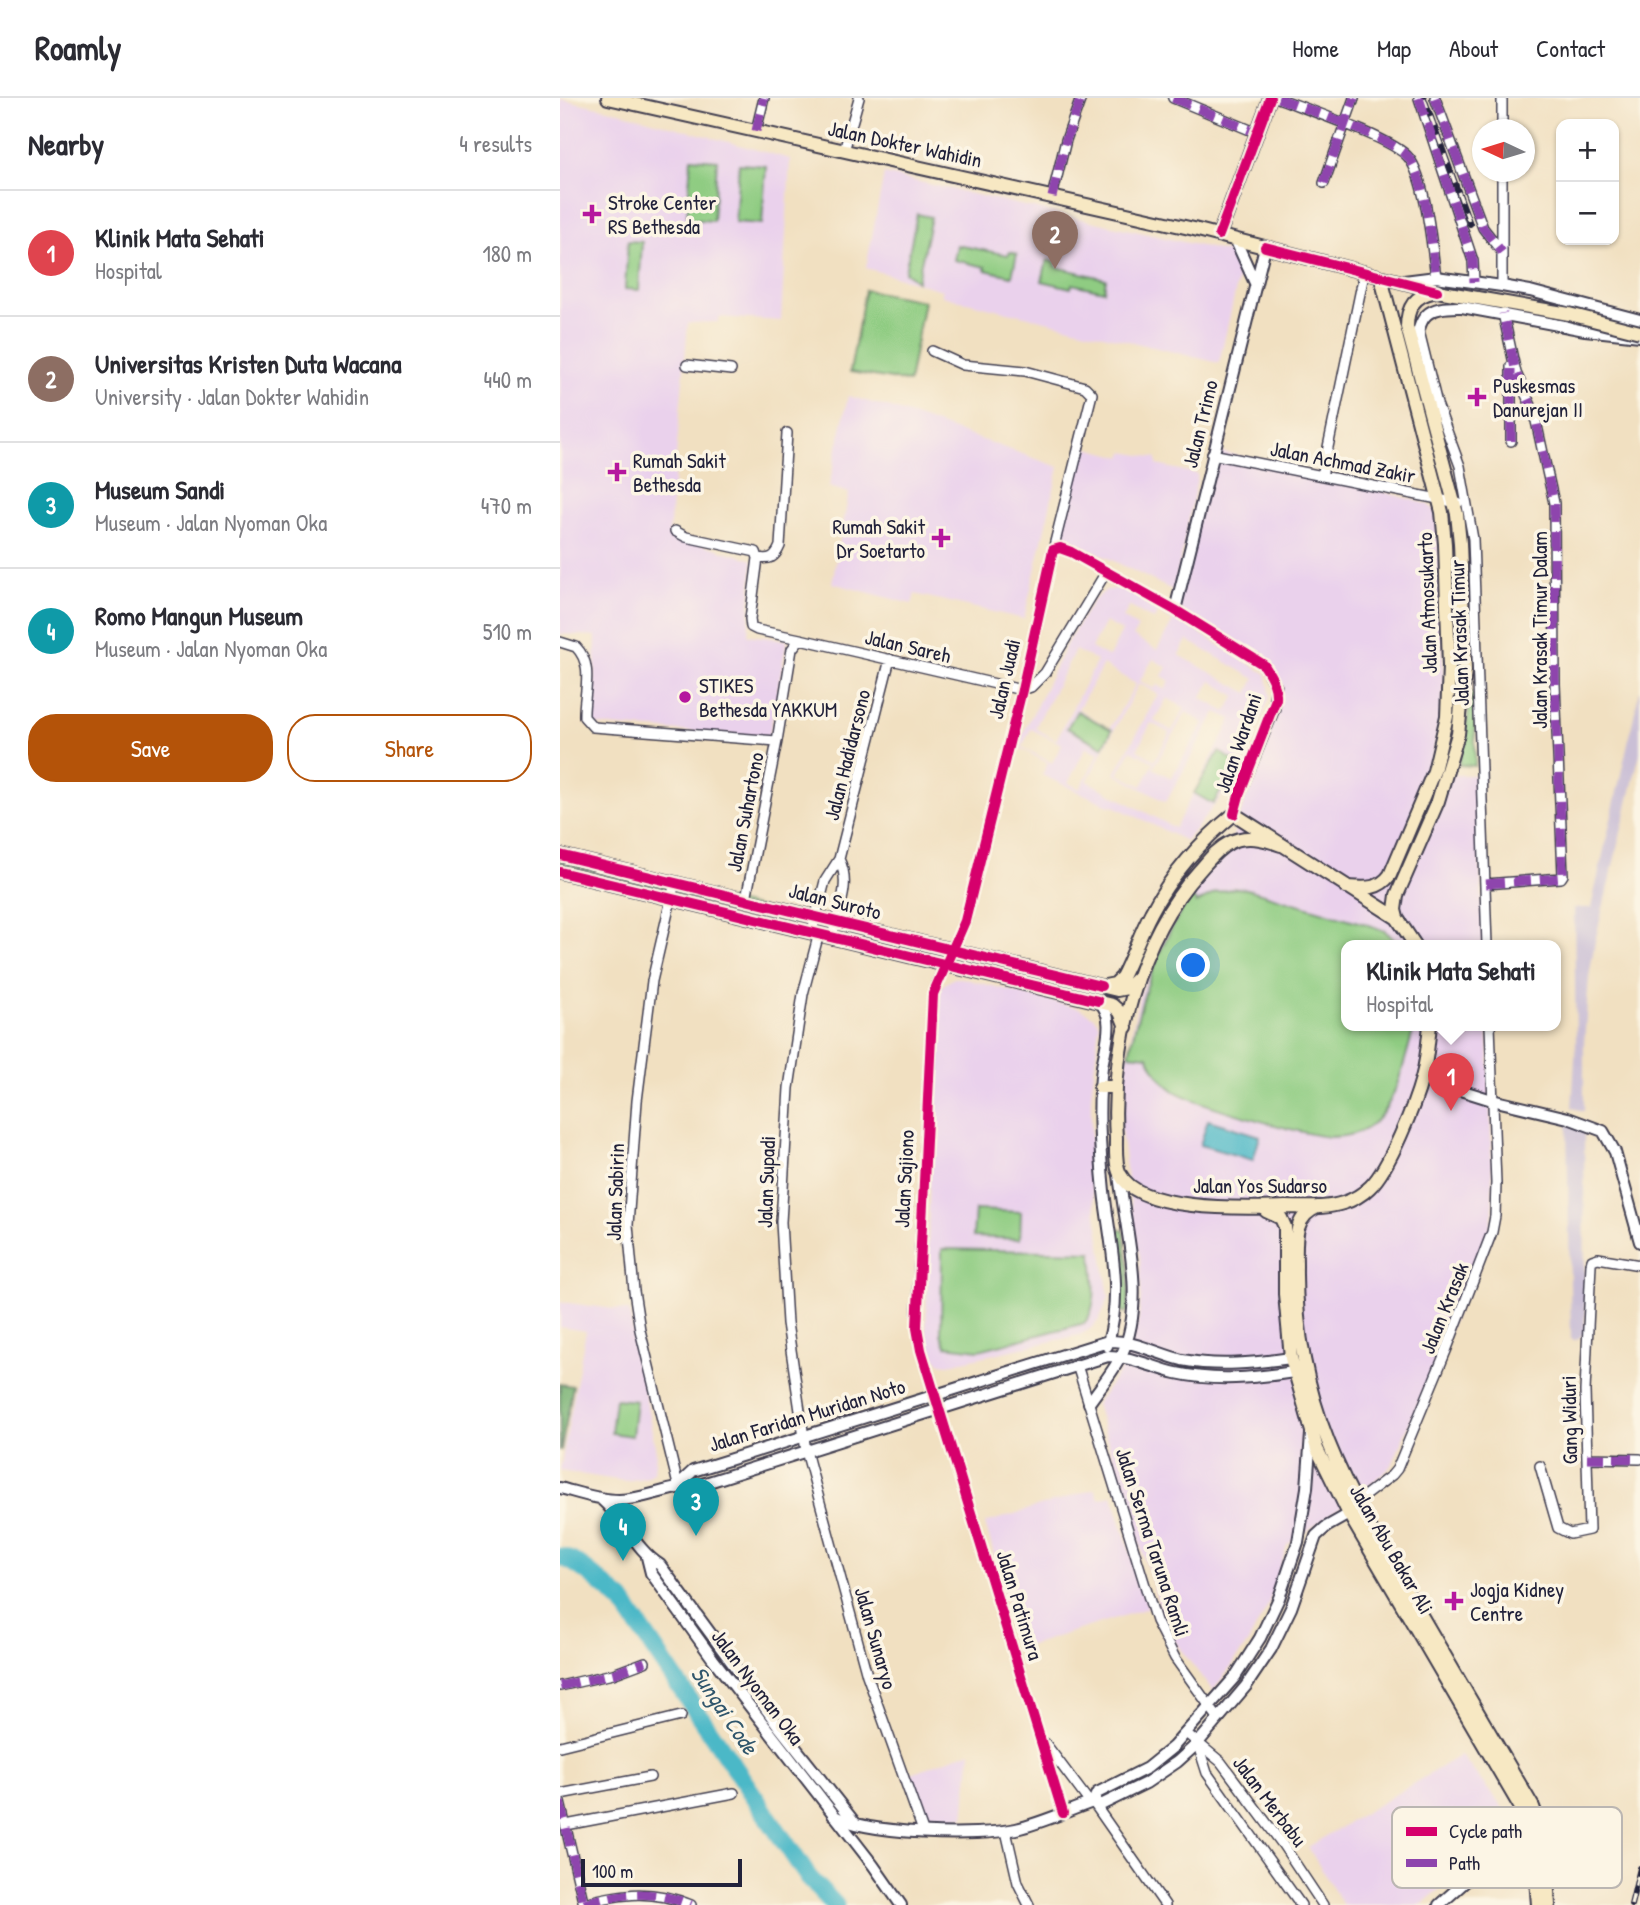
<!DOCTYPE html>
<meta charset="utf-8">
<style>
:root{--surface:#fff;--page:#f7f7f7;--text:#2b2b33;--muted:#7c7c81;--line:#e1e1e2;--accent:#b45309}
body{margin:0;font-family:"Patrick Hand",sans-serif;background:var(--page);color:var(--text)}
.controls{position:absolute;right:21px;top:21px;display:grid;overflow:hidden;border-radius:14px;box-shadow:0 2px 5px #0004}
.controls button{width:63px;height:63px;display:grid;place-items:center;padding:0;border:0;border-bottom:2px solid var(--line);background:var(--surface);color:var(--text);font:35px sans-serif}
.compass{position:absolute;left:912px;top:21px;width:63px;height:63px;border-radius:50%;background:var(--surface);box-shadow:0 2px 5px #0004;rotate:274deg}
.scale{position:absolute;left:21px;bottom:18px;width:161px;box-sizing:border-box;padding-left:7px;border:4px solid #22223b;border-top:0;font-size:19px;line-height:24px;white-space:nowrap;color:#22223b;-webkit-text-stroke:5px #fcf5e5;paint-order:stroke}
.you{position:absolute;left:634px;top:868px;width:24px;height:24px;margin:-18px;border:5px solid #fff;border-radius:50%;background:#1a73e8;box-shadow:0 0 0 10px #1a73e833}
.badge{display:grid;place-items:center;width:46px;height:46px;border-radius:50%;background:var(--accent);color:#fff;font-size:23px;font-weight:700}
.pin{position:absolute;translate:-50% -58px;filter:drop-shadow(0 2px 4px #0008)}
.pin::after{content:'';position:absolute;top:37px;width:24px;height:21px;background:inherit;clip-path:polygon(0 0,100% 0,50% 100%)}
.popup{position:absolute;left:781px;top:842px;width:220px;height:91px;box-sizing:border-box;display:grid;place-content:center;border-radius:14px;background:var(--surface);filter:drop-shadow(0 2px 5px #0005);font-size:23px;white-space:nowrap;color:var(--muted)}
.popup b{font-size:26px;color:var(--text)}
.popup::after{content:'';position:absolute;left:50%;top:100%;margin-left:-14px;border:14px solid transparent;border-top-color:var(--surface)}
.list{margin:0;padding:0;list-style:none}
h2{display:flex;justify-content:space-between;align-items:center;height:91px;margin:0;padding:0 28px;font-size:30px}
h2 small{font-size:23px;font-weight:400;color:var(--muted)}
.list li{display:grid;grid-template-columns:46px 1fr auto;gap:21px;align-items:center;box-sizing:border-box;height:126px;padding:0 28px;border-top:2px solid var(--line)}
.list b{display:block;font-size:26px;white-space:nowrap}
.list p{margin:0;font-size:23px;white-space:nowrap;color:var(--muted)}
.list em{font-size:23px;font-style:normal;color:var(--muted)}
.actions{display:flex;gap:14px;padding:21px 28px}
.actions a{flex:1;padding:16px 0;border:2px solid var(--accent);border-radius:28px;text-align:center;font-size:24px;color:var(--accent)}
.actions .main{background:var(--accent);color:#fff}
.map{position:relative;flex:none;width:1080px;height:1807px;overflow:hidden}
header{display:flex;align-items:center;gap:42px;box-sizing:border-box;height:98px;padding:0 35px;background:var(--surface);border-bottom:2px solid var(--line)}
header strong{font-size:33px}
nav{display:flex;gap:38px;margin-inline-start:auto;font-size:24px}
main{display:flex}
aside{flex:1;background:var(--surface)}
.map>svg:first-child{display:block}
</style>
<header>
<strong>Roamly</strong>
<nav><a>Home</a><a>Map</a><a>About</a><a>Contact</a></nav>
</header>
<main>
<aside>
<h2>Nearby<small>4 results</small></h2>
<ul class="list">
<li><span class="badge" style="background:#e0444e">1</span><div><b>Klinik Mata Sehati</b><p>Hospital</p></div><em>180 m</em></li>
<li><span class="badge" style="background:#8d6e63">2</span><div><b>Universitas Kristen Duta Wacana</b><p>University · Jalan Dokter Wahidin</p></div><em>440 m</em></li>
<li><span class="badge" style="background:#0f9aa8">3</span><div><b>Museum Sandi</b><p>Museum · Jalan Nyoman Oka</p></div><em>470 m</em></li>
<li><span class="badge" style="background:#0f9aa8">4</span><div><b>Romo Mangun Museum</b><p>Museum · Jalan Nyoman Oka</p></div><em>510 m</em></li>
</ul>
<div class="actions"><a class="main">Save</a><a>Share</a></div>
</aside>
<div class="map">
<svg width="1080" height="1807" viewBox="0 0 1080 1807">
<rect width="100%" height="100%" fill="#fcf5e5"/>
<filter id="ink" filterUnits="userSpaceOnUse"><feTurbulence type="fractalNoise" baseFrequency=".0143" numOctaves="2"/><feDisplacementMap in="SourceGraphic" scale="14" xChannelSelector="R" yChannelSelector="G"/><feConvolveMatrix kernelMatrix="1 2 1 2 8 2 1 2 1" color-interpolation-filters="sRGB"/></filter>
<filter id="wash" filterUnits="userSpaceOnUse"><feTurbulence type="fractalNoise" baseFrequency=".00686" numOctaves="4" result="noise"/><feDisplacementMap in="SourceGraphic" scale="28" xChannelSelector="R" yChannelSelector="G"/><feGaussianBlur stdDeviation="1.57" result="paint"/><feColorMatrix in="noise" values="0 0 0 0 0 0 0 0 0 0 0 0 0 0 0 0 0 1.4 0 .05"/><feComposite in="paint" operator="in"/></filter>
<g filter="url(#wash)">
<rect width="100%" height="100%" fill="#f1e0c1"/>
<path fill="#ead1ec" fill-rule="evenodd" d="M 0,1 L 48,11 L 230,61 L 221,223 L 159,219 L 158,224 L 128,225 L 109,436 L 193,462 L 188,537 L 227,542 L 209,639 L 33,627 L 36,538 L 0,536 Z
M 324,76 L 676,156 L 680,173 L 659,265 L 382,198 L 382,192 L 306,170 Z
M 288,298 L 334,311 L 499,369 L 464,521 L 355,496 L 352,506 L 272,485 L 289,395 L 269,389 Z
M 524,349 L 562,359 L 564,354 L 597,360 L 597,367 L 638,376 L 614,493 L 498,435 Z
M 653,352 L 760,376 L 867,406 L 877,414 L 884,590 L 879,628 L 868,677 L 916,677 L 924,847 L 786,847 L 786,927 L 928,927 L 933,1114 L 927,1141 L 832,1367 L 803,1393 L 727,1447 L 708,1508 L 687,1546 L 653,1593 L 617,1547 L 604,1523 L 536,1306 L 560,1273 L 578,1225 L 581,1198 L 580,1160 L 573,1123 L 560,1023 L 568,953 L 579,899 L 598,852 L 621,807 L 639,782 L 667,757 L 716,607 L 715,577 L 616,511 Z
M 566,490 L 706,576 L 709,589 L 710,599 L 677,679 L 626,743 L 552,707 L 550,708 L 482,677 L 488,665 L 457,648 L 508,543 L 532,504 L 546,492 ZM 569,508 L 594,522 L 598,514 L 613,523 L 597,552 L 573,538 L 578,529 L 563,520 ZM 545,524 L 562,533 L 549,559 L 531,550 ZM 627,542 L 695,581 L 688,595 L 619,557 ZM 515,552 L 537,563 L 496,642 L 475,630 ZM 593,561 L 607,569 L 602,578 L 610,583 L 605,592 L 597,587 L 594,591 L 580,583 ZM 543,567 L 576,586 L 550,630 L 518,611 ZM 651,583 L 676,598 L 666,614 L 641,600 ZM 579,585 L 598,596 L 555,676 L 606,704 L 656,614 L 672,621 L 615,730 L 527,683 ZM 607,600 L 625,610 L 612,633 L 594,623 ZM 626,614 L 644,625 L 611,680 L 593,670 ZM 591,625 L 610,635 L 595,662 L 577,652 ZM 471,631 L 502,646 L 492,665 L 462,649 ZM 526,649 L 539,655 L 520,691 L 508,685 ZM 571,652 L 594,664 L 582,688 L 558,676 Z
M 394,880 L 401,880 L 519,910 L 534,919 L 539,926 L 531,1000 L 531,1085 L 549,1199 L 539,1222 L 530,1231 L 520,1237 L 389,1266 L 381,1265 L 373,1259 L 367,1248 L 366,1234 L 371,1022 L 380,895 L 382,888 Z
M 0,1204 L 69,1213 L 96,1354 L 94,1375 L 85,1380 L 64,1383 L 0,1373 L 26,1233 L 0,1229 Z
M 535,1391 L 539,1401 L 552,1397 L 588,1510 L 461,1550 L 425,1425 Z
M 411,1653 L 404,1719 L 369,1722 L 349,1676 Z
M 901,1657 L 955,1726 L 861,1807 L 783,1807 L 748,1749 Z"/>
<path fill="#cabfd6" d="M 1080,591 L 1080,655 L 1035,843 L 1029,879 L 1024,945 L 1024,1013 L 1012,1010 L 1016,945 L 1014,810 L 1031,810 Z
M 1007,1025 L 1024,1030 L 1025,1227 L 1024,1236 L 1016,1242 L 1011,1242 Z"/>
<path fill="#8fcc82" stroke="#58775e" stroke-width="2" d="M 131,60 L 157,62 L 153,123 L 127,121 Z
M 179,66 L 206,68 L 202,126 L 175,124 Z
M 357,116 L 371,119 L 357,183 L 345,174 Z
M 68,143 L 82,144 L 79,192 L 65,191 Z
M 397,147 L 448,157 L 450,154 L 457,156 L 452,178 L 425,172 L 426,169 L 394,162 Z
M 487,162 L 496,165 L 496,169 L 546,181 L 544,193 L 512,186 L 511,190 L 482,183 Z
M 305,192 L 364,203 L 349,284 L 290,274 Z
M 912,594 L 915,595 L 915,668 L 899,667 Z
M 517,613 L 552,632 L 543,649 L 507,630 Z
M 659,654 L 678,665 L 653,706 L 634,695 Z
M 0,760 L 364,851 L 363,856 L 0,768 Z
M 675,790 L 687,791 L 812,828 L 825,833 L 841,847 L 786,847 L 786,927 L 855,927 C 845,958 837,1008 810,1028 C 799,1036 784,1039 770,1039 C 745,1037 631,1005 613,992 C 600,982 594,971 588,958 L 569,956 C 581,899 598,846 631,798 L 637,805 L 655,795 Z
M 415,1112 L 461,1114 L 460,1141 L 413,1139 Z
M 559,1131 L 564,1133 L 569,1172 L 568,1212 L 564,1215 L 560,1211 L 561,1173 L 556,1135 Z
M 382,1151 L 532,1154 C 533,1178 540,1205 525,1225 L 419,1252 L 386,1248 L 381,1236 Z
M 55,1301 L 76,1303 L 72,1338 L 51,1335 Z"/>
<path fill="#73b070" stroke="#4a6956" stroke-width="2" d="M 0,1286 L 13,1288 L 1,1352 L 0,1352 Z"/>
<path fill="#4bb8c7" stroke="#366d81" stroke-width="2" d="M 648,1022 L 700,1038 L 693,1062 L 640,1047 Z"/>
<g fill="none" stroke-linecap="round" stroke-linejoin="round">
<path stroke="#4bb8c7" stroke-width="19" d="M 0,1459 C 19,1462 47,1491 62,1503 L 249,1780 L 275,1807"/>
</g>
</g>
<g filter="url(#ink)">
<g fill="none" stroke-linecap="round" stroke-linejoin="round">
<g stroke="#413e4f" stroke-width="12">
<path id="minor" d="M 613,0 L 695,34
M 718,0 C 743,10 835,41 849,60 C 866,82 872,150 876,179
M 859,0 L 913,163 L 914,184
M 875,0 L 923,130 L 942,154
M 942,32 L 942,0
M 196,33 L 204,0
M 284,53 L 299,0
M 764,85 L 794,0
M 492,99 L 506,42 L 521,0
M 942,188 L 942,74
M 859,233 L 877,306 L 900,368 L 913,441 L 927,847
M 372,253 L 403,267 L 465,273 L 525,289 L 532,296 L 493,452
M 127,267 L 171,272
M 951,343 L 951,268
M 652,356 L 898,405
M 762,378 L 804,176
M 115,433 L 126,439 L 196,454 L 198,460 L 190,521 L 191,529 L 197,532 L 240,541
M 198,460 C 210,462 215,460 220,448 L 227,335
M 0,544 L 16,549 C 35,568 23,596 24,619 L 33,629 L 217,643
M 462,592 L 471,589 L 485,575 L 546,474
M 115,784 L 92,883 L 77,1003 L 68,1127 L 74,1193 L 80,1232 L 118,1387
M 926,786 L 1001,780 L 1003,777 L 995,586 L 994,405 L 974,314 L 956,275 L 943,215
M 186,801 L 217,643 L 232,551 L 240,541 L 462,592
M 252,833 L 265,783 L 279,761 L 330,561
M 259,835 L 243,896 L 229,990 L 221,1124 L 227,1225 L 246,1353 L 307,1577 L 363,1733
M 272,839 C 278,813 292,786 279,761
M 392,851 L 405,823 L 462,592 L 493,452 L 500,450 L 511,454 L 615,512
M 517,1267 L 596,1523 L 615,1560 L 658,1620
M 375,1297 L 359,1244 L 356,1223 L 372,905 L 376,886 L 385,866
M 379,1311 L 503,1715
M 1027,1360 L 1080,1361
M 980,1368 L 998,1430 L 1010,1436 L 1029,1432 L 1025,1293 L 1031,1166 L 1032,1162 L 1038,1160 L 1080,1167
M 795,1405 L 832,1377 L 837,1371 L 886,1253 L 932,1134 L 935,1118 L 936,1085 L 930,927
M 0,1588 L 53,1576 L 85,1564
M 626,1635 L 661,1664 L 723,1747 L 763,1807
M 485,1645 L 530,1705
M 638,1647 L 647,1675 L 741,1807
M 0,1648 L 121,1618
M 0,1696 L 90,1679
M 0,1704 L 24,1807
M 533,1704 L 605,1807
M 6,1727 L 174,1695
M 446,1733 L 458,1785 L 469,1807
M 24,1805 C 64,1795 92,1791 131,1807"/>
</g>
<g stroke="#413e4f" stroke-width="14">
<path id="tertiary" d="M 675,141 L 695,185
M 844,183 L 876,179 L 942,188 L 970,193 L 1080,222
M 855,252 C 859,217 866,208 902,209 L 1025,232 L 1080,238
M 674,716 L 680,694 L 714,610 L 716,589 L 704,567 L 615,512 L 705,149
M 538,903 C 557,918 545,949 542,969 C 537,1010 540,1052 544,1093 C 550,1148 564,1192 547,1248
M 862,980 L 932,1002 L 1008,1020 L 1043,1033 L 1055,1054 L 1080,1144
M 529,1305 C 540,1289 554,1273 562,1256 C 587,1201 565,1132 559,1076
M 118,1387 L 133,1373 L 548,1243 C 573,1242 598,1256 622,1262 C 659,1269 694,1265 731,1260
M 0,1390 C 19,1395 39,1402 59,1402 C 87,1401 109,1388 139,1387 L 548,1258 C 571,1258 594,1270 616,1275 C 656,1284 694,1280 734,1274
M 41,1401 C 64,1421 75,1451 100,1467 L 220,1630 L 296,1726
M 87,1459 L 91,1475 L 153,1561 L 313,1767 L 341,1807
M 533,1704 L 537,1695 L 587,1670 L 613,1649 L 675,1579 L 700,1540 L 719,1500 L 738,1444 L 747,1390 L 751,1336
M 273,1717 C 305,1737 419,1739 456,1731 C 482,1725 507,1713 533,1704 L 543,1706 L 586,1685 L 617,1664 L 637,1646 L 686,1588 L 711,1551 L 731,1510 L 756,1438 L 766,1429 L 789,1416
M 879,1807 L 969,1727"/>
</g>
<g stroke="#413e4f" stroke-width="16">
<path id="secondary" d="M 48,0 L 634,131 L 877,193 L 1009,216
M 659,137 L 710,0
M 721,747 C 704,741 686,736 669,745 C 657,751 648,763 639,773 C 578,840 550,951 556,1040 C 556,1050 555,1067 560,1076 C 579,1115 689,1110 725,1109 C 744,1109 765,1111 783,1105 C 793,1102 803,1096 810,1089 C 829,1071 855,1006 862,980 C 867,963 868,944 870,927
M 0,757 L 557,892 L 567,890 L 577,880
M 0,774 L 552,907 L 560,914 L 566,929
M 786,789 C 803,790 818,793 830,777 L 874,673 L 887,618 L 889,568 L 885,446 L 882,414 L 821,180
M 837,820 L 835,812 L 837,797 L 878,703 L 898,636 L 905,572 L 900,445 L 897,416 L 847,229 C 847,210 854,198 873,194
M 545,888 L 555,886 L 562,879 C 573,858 580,835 591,815 C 610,778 642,742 674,716 L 837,820 L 855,847
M 540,989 L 556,989
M 758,1109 C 732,1118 736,1146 736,1168 C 734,1309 789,1396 858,1512 C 896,1578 935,1643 973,1709 L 984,1739 L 989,1807
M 706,1113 L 721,1120 L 725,1129 L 725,1196 L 731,1260 L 757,1351 L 789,1416 L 965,1717 L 973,1742 L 978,1807"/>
</g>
<use href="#minor" stroke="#fff" stroke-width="9"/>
<use href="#tertiary" stroke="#fff" stroke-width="10"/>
<use href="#secondary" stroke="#f7e8c3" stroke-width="12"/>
<g stroke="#22223b" stroke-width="6">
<path id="rail" d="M 864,0 L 910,126
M 1071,1807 L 1080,1770"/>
</g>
<use href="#rail" stroke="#fcf5e5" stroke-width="3.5" stroke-dasharray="10" stroke-linecap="butt"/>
<g stroke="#413e4f" stroke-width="16" stroke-linecap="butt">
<path id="secondary-bridge" d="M 1009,216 L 1080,234"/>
</g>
<use href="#secondary-bridge" stroke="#f7e8c3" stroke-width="12"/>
<path stroke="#8e44ad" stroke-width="9" stroke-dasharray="18 9" stroke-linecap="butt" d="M 613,0 L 695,34
M 718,0 C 743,10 835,41 849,60 C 866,82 872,150 876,179
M 859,0 L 913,163 L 914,184
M 875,0 L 923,130 L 942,154
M 196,33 L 204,0
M 764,85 L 794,0
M 492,99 L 506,42 L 521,0
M 951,343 L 951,270
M 926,786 L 1001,780 L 1003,777 L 995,586 L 994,405 L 974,314 L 956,275 L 943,215
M 1027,1360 L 1080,1361
M 0,1588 L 53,1576 L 85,1564
M 0,1704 L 24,1807
M 24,1805 C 64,1795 92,1791 131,1807"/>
<g stroke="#fcf5e5" stroke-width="15">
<path id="cycleway" d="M 659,137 L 710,0
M 705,149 L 877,193
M 0,757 L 541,888
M 0,774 L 538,903
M 503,1715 L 361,1252 L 357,1230 L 373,896 L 405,823 L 462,592 L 493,452 L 500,450 L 511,454 L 615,512 L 704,567 C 711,578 717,587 716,601 L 680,694 L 674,716"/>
</g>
<use href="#cycleway" stroke="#d6006c" stroke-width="10"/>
</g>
</g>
<g fill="#b5179e" stroke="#fcf5e5" stroke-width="2.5">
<path d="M28.5 105.5h7v7h7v7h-7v7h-7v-7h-7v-7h7z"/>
<path d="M913.5 288.5h7v7h7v7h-7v7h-7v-7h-7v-7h7z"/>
<path d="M53.5 363.5h7v7h7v7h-7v7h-7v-7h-7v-7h7z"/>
<path d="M377.5 429.5h7v7h7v7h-7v7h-7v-7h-7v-7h7z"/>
<circle cx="125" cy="599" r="7"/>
<path d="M890.5 1492.5h7v7h7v7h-7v7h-7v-7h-7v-7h7z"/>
</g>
<g text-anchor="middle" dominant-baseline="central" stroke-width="7" stroke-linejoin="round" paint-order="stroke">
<g font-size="21" fill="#22223b" stroke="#fcf5e5">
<text transform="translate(345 46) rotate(12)">Jalan Dokter Wahidin</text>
<text transform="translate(640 326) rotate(-76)">Jalan Trimo</text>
<text transform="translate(783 364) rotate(11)">Jalan Achmad Zakir</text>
<text transform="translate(867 505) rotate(-92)">Jalan Atmosukarto</text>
<text transform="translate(979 532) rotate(-90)">Jalan Krasak Timur Dalam</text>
<text transform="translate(899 535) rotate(-92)">Jalan Krasak Timur</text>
<text transform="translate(348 548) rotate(13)">Jalan Sareh</text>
<text transform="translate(444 581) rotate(-77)">Jalan Juadi</text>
<text transform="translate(678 645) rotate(-71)">Jalan Wardani</text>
<text transform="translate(287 657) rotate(-76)">Jalan Hadidarsono</text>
<text transform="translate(185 714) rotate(-79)">Jalan Suhartono</text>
<text transform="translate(275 803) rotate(14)">Jalan Suroto</text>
<text transform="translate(344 1081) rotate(-87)">Jalan Sajiono</text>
<text transform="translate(206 1084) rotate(-88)">Jalan Supadi</text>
<text x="700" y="1087">Jalan Yos Sudarso</text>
<text transform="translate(55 1094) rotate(-88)">Jalan Sabirin</text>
<text transform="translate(884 1210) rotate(-68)">Jalan Krasak</text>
<text transform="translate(247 1317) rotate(-17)">Jalan Faridan Muridan Noto</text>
<text transform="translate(1009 1322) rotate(-91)">Gang Widuri</text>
<text transform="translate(593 1444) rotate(72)">Jalan Serma Taruna Ramli</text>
<text transform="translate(832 1451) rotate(60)">Jalan Abu Bakar Ali</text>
<text transform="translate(460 1507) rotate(73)">Jalan Patimura</text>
<text transform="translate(316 1540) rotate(74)">Jalan Sunaryo</text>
<text transform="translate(198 1589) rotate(53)">Jalan Nyoman Oka</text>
<text transform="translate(710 1703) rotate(53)">Jalan Merbabu</text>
</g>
<g font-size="21" fill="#22223b" stroke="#fcf5e5" text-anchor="start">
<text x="48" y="104">Stroke Center<tspan x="48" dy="24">RS Bethesda</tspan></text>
<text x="933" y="287">Puskesmas<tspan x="933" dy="24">Danurejan II</tspan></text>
<text x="73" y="362">Rumah Sakit<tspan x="73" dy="24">Bethesda</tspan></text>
<text x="365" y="428" text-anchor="end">Rumah Sakit<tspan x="365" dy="24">Dr Soetarto</tspan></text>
<text x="139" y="587">STIKES<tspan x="139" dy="24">Bethesda YAKKUM</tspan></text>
<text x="910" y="1491">Jogja Kidney<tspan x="910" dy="24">Centre</tspan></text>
</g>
<g font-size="23" font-style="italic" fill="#30566c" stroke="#fcf5e5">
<text transform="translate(165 1612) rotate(56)">Sungai Code</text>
</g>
</g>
<rect x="832" y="1709" width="230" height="81" rx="10" fill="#fcf5e5" stroke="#bbb6b2" stroke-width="2"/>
<rect x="846" y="1729" width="31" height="9" fill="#d6006c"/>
<rect x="846" y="1761" width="31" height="8" fill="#8e44ad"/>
<g font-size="19" fill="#22223b">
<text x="889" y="1740">Cycle path</text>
<text x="889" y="1772">Path</text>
</g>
</svg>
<div class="controls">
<button>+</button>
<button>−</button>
</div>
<svg class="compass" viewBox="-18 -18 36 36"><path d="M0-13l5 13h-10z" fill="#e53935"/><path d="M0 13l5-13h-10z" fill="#7c7c81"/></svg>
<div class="scale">100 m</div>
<div class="you"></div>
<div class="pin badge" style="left:891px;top:1013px;background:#e0444e">1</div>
<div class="popup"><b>Klinik Mata Sehati</b>Hospital</div>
<div class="pin badge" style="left:495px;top:171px;background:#8d6e63">2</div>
<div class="pin badge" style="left:136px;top:1438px;background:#0f9aa8">3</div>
<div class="pin badge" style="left:63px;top:1463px;background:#0f9aa8">4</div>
</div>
</main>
